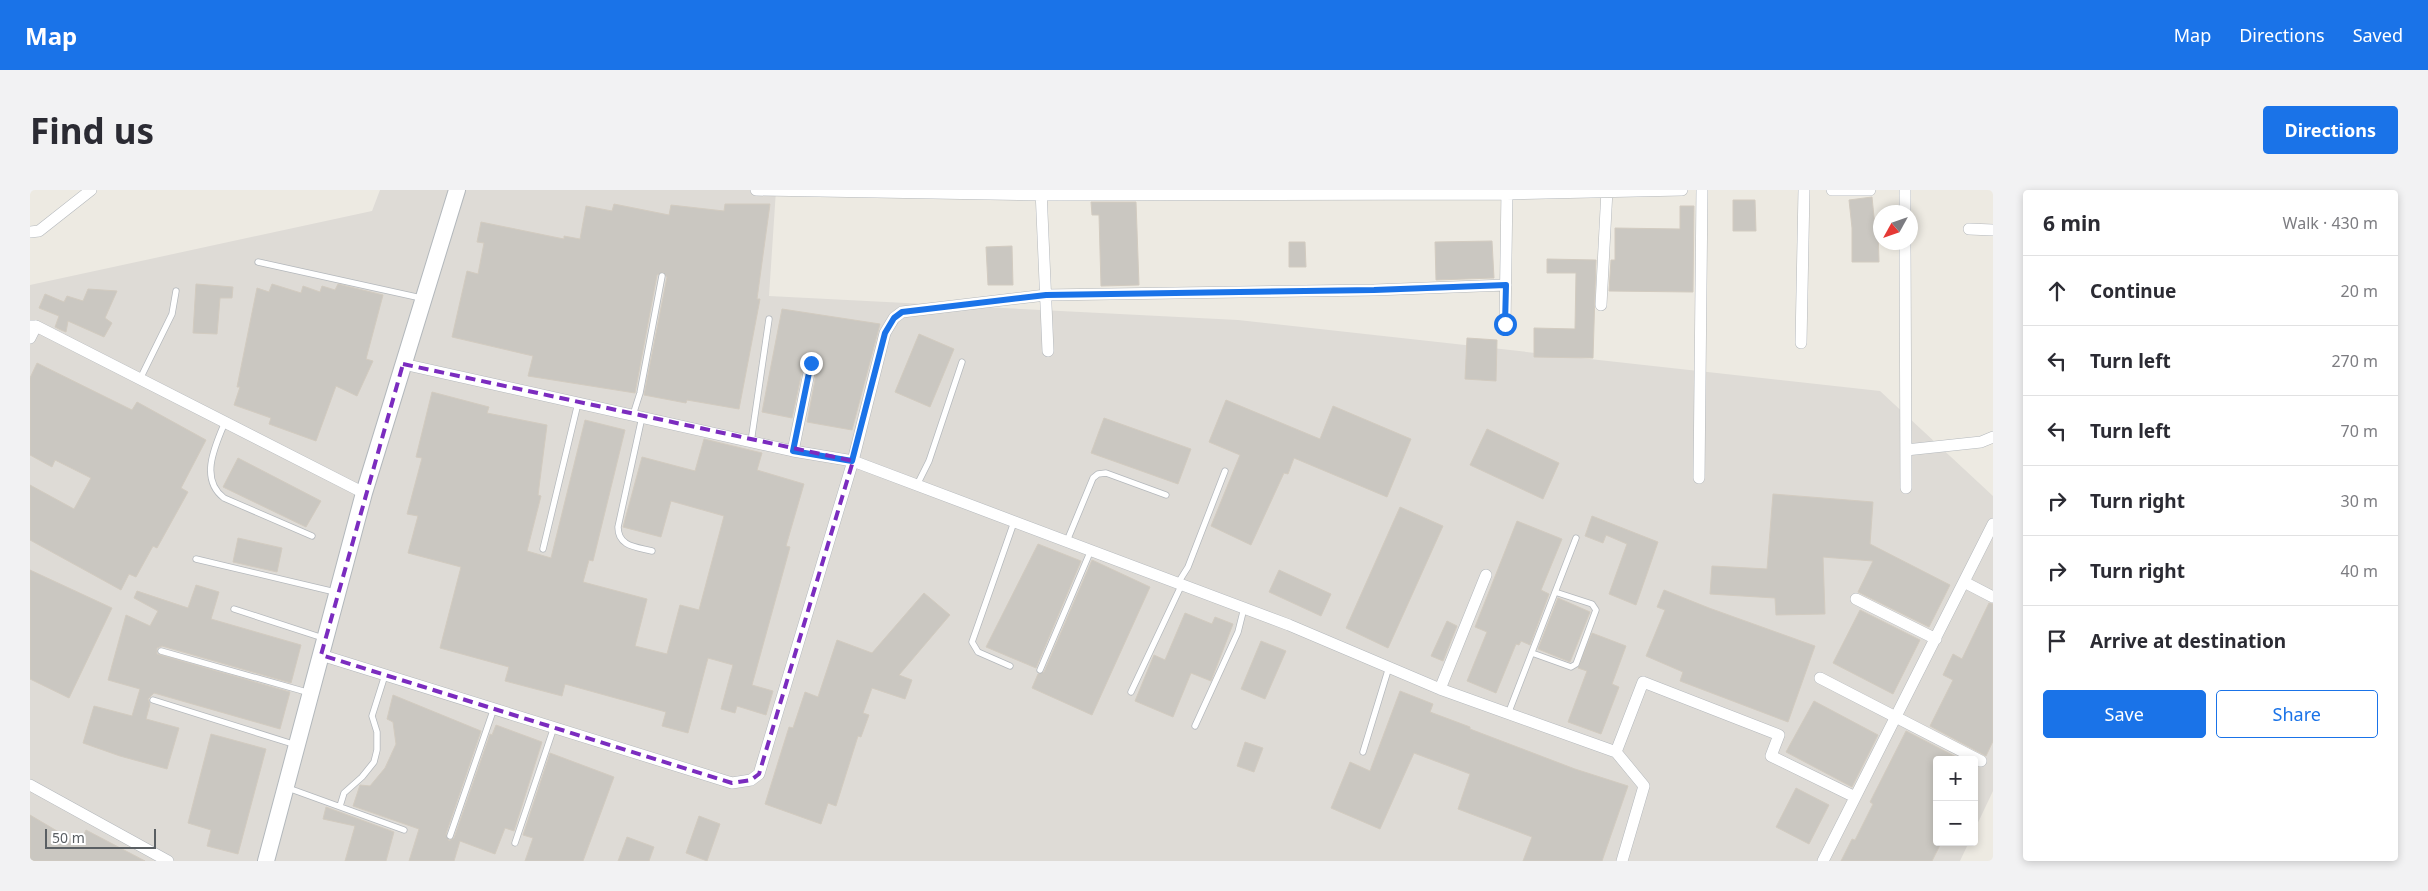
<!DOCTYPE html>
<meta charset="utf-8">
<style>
:root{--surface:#fff;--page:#f2f2f3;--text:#2b2b33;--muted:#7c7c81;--line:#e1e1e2;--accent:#1a73e8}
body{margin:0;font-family:"Noto Sans",sans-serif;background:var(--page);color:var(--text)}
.controls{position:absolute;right:15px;bottom:15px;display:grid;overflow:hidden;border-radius:5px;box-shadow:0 2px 8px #0003}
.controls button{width:45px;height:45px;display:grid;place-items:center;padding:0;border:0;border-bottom:1px solid var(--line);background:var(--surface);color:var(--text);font:25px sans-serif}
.compass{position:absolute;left:1843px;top:15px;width:45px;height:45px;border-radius:50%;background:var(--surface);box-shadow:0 2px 8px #0003;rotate:230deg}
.scale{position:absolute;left:15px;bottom:12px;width:111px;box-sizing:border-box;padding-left:5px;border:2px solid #5a5f63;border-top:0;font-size:14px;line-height:18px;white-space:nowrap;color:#5a5f63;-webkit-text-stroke:4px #fff;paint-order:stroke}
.stop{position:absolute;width:15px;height:15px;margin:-11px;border:4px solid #1a73e8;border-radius:50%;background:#fff}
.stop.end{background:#1a73e8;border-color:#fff;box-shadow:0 1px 5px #0008}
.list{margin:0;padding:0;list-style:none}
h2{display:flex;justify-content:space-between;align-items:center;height:65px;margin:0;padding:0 20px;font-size:21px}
h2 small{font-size:16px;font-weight:400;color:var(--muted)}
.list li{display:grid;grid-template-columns:32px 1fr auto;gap:15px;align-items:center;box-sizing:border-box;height:70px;padding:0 20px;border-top:1px solid var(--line)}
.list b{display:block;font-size:19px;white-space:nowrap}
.list em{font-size:16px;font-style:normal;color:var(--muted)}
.actions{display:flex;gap:10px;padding:15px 20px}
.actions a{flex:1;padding:11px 0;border:1px solid var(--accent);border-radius:5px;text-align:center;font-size:18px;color:var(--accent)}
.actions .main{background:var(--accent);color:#fff}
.icon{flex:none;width:28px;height:28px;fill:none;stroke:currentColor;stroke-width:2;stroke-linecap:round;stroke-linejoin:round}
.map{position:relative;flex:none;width:1963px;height:671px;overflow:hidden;border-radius:5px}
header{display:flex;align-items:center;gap:30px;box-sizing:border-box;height:70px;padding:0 25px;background:var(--accent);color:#fff}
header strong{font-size:24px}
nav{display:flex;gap:28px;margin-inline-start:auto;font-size:18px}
.intro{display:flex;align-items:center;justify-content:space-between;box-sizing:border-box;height:120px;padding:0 30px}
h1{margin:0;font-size:35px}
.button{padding:12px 22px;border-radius:5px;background:var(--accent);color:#fff;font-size:18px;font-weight:700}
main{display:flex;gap:30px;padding:0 30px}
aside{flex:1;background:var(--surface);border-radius:5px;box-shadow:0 2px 8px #0003}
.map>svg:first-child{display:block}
</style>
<header>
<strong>Map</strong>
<nav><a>Map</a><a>Directions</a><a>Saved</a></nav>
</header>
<div class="intro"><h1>Find us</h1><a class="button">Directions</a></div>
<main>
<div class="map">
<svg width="1963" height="671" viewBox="0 0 1963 671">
<rect width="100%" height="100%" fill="#edeae2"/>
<path fill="#dedbd6" d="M 350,0 L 746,0 L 739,106 L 1208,130 L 1850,201 L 1963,306 L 1963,601 L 1944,641 L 1944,570 L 1907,570 L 1907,652 L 1939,652 L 1930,671 L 0,671 L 0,95 L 342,21 Z"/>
<path fill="#cac7c1" stroke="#d2cbc0" d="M 1842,7 L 1845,37 L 1848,37 L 1849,72 L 1822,72 L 1822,38 L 1819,10 Z
M 1703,10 L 1725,10 L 1726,41 L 1703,41 Z
M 1061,12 L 1106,12 L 1109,95 L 1071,96 L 1069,25 L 1062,25 Z
M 584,14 L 639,25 L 641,15 L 694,21 L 695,14 L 740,14 L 727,109 L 730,109 L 709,219 L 657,210 L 656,213 L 614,205 L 637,87 L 633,82 L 627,85 L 605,203 L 498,186 L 503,166 L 422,147 L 437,81 L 448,84 L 454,53 L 447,52 L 451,32 L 534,49 L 534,46 L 550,49 L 556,16 L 582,21 Z
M 1650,16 L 1664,16 L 1663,102 L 1579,101 L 1581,70 L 1585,70 L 1585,38 L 1650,39 Z
M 1462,51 L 1464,88 L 1406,90 L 1405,52 Z
M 1259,52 L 1275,52 L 1276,77 L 1259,77 Z
M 982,56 L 983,95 L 958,95 L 956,57 Z
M 1517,69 L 1566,70 L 1563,168 L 1504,167 L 1504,138 L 1545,139 L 1546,83 L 1517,83 Z
M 166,94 L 203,97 L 202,108 L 190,108 L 187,144 L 163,143 Z
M 242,94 L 271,103 L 273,96 L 290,102 L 292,96 L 305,100 L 308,94 L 353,105 L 336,169 L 343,171 L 327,206 L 306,196 L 286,251 L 239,234 L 241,228 L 204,215 L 210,197 L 207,197 L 227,98 L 239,102 Z
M 58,99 L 87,101 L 75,128 L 82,133 L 74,147 L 38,131 L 36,142 L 31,140 L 25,137 L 29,126 L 9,118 L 15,104 L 34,112 L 37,106 L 53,111 Z
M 752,119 L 850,134 L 822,240 L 777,232 L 788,174 L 786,168 L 782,166 L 776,168 L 774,172 L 762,228 L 732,222 Z
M 889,144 L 924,159 L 900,217 L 865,202 Z
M 1437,148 L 1467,150 L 1466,191 L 1435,189 Z
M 7,173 L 102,220 L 107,212 L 176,250 L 151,298 L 158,302 L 127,358 L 123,356 L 106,387 L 99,384 L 91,400 L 0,350 L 0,295 L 44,319 L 61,288 L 25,270 L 22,277 L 0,265 L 0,188 Z
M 402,202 L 459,217 L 457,223 L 517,235 L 508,305 L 511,306 L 497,361 L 521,368 L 555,230 L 595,240 L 563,371 L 559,370 L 553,392 L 617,409 L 605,456 L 637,464 L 650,415 L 669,420 L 694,326 L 641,311 L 631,347 L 593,337 L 612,267 L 665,281 L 674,249 L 732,263 L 727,280 L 774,294 L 756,356 L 760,357 L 722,495 L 743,501 L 736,525 L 707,516 L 705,523 L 691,519 L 703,475 L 678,468 L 658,543 L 632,536 L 636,522 L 535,494 L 532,506 L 475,491 L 479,477 L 410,458 L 431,377 L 378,363 L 388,326 L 377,324 L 392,268 L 386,267 Z
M 1196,210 L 1290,249 L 1303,216 L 1381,249 L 1357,307 L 1264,268 L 1258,284 L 1254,283 L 1221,355 L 1181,336 L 1210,265 L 1179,252 Z
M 1074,228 L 1161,259 L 1148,294 L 1061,263 Z
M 1457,239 L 1529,273 L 1513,309 L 1440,275 Z
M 208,268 L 291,311 L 276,337 L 193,297 Z
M 1743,304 L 1843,312 L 1840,354 L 1920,395 L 1899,437 L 1828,402 L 1843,371 L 1793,367 L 1795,424 L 1746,425 L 1745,408 L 1680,404 L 1682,376 L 1737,379 Z
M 1370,317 L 1413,336 L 1358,458 L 1316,438 Z
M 1562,326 L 1628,352 L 1606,415 L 1579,404 L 1597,354 L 1576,345 L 1573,353 L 1555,346 Z
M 1487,331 L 1532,349 L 1511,400 L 1519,404 L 1500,455 L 1491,451 L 1489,455 L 1486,454 L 1466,503 L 1437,491 L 1457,442 L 1445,437 Z
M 208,348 L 252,358 L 247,382 L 203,372 Z
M 1008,354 L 1051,371 L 1006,478 L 956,457 Z
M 1062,370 L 1120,397 L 1062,525 L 1002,498 L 1008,484 L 1014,482 Z
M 0,380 L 82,418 L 39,508 L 0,489 Z
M 1249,380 L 1301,404 L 1291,426 L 1239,402 Z
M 166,395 L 189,402 L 181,429 L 271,455 L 261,493 L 132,456 L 127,458 L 127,464 L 260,502 L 250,539 L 124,503 L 118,509 L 120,514 L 116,529 L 149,538 L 137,579 L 90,566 L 53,553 L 64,516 L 102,526 L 110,499 L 78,490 L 96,425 L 120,436 L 128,421 L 104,408 L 107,401 L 158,418 Z
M 1634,400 L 1679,418 L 1785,456 L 1758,532 L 1650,491 L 1653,482 L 1616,466 L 1635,420 L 1627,417 Z
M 894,403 L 920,425 L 869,485 L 882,490 L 875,509 L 842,498 L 833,523 L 839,525 L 831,547 L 828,546 L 806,616 L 798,613 L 791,634 L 735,614 L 759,537 L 763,538 L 775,502 L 788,507 L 807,450 L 842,463 Z
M 1528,408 L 1560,422 L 1540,472 L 1508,459 Z
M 1959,413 L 1963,414 L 1963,551 L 1956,566 L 1900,536 L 1923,490 L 1913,485 L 1923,464 L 1932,469 Z
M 1830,420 L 1890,450 L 1863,504 L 1803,473 Z
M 1155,423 L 1182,434 L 1185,427 L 1203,434 L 1181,491 L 1161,483 L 1143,527 L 1105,511 L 1124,465 L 1135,470 Z
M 1417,431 L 1427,436 L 1413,471 L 1401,466 Z
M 1562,443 L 1596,456 L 1582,494 L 1589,497 L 1571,544 L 1538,532 L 1557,481 L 1548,478 Z
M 1231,451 L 1256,461 L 1235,509 L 1211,499 Z
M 1370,501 L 1403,514 L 1400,522 L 1440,537 L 1440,539 L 1545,579 L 1598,596 L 1572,671 L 1493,671 L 1502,647 L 1428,619 L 1440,584 L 1384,563 L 1350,639 L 1301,618 L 1320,572 L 1340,581 Z
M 363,505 L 451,541 L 416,644 L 419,651 L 424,648 L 460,544 L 462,545 L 466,535 L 512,552 L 484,641 L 475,638 L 465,664 L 430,651 L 424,671 L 379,671 L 389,639 L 323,616 L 330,595 L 340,596 L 355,578 L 366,554 L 363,532 L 357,529 Z
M 1784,511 L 1848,545 L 1822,597 L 1756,562 Z
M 1876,541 L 1932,570 L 1907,570 L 1907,652 L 1911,653 L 1902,671 L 1811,671 L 1822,649 L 1825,650 L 1843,614 L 1840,612 Z
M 181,544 L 236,559 L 208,664 L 177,656 L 181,640 L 158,633 Z
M 1215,552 L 1233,558 L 1224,582 L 1207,576 Z
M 520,563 L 584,587 L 553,671 L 495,671 L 503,648 L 493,645 Z
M 1766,598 L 1799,615 L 1779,654 L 1746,637 Z
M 296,617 L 364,642 L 356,671 L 315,671 L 325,636 L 293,629 Z
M 0,625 L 49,654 L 56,640 L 115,671 L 0,671 Z
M 669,626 L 690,634 L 677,671 L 656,663 Z
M 597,647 L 624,657 L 619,671 L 588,671 Z"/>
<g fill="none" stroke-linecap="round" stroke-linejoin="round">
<g stroke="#b4b8bc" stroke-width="7">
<path id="lane" d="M 228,72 L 391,108
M 110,189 L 142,124 L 146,101
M 603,225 L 610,203 L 632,86
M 612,227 L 588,337 C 588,357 607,357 622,361
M 195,232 C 185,256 169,289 194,308 L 282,346
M 721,252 L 739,129
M 887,295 L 899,271 L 932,172
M 1037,351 L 1063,288 L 1068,284 L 1076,283 L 1136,305
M 513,359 L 548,213
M 166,369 L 305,402
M 1148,393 L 1158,377 L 1195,281
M 204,419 L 293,448
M 131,461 L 280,503
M 1502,463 L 1541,477 L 1546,474 L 1566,420 L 1562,414 L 1525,402
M 980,476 L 948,462 L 942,452 L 984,332
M 1010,480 L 1061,360
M 1101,502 L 1152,394
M 123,510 L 266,555
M 1478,524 L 1546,348
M 1165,536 L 1208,442 L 1214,418
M 1333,562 L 1359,477
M 258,598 L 374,640
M 310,616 L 314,603 L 332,587 L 344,572 L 347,560 L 347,542 L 342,526 L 355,485
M 420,646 L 464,518
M 485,653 L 524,537"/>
</g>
<g stroke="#b4b8bc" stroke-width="12">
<path id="street" d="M 726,0 L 1012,5 L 1477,4 L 1652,0
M 1011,0 L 1018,161
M 1802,0 L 1840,0
M 1875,0 L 1875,22
M 1939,39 L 1963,40
M 0,42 L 9,41 L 61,0
M 1875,52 L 1876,298
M 1571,115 L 1577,0
M 1475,134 L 1477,0
M 0,136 L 6,136 L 334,303
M 0,148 L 6,136
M 1771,153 L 1774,0
M 373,174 L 763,261 L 823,271 L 1259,435 L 1410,499 L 1586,562 L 1614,596 L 1592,671
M 1876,260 L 1951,252 L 1963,247
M 763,261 L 781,173
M 1669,288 L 1672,0
M 1934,392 L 1963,407
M 1826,409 L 1906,449
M 291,465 L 702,593 L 721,590 L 729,584 L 823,271 L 855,143 L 864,128 L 872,122 L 1016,105 L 1344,100 L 1476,95
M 1790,488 L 1951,571
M 1410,499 L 1456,385
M 1586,562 L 1613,492 L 1749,545 L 1741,566 L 1825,607
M 0,595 L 138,671
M 1793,671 L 1963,334"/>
</g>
<g stroke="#b3b8bc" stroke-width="18">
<path id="secondary" d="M 236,671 L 334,303 L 427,0"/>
</g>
<use href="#lane" stroke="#fff" stroke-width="5.5"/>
<use href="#street" stroke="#fff" stroke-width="11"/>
<use href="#secondary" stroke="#fff" stroke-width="16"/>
</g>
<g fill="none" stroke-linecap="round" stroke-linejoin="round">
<path stroke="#1a73e8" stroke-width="6" d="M 781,173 L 763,261 L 822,271 L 855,143 L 864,128 L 872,122 L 1016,105 L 1344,100 L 1476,95 L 1475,134"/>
</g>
<path fill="none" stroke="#7b2cbf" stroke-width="4" stroke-dasharray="10 6" stroke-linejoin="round" d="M 373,174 L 823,271 L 729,584 L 721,590 L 702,593 L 291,465 Z"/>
</svg>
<div class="controls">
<button>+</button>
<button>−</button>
</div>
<svg class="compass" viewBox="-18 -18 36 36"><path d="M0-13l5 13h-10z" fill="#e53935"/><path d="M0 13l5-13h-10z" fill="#7c7c81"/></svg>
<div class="scale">50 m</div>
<div class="stop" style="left:1475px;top:134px"></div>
<div class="stop end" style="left:781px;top:173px"></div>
</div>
<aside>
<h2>6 min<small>Walk · 430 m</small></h2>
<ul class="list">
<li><svg class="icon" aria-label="ahead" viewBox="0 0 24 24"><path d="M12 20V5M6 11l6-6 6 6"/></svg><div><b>Continue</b></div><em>20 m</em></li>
<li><svg class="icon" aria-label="left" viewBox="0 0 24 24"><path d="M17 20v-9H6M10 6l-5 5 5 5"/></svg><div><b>Turn left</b></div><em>270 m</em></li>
<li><svg class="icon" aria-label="left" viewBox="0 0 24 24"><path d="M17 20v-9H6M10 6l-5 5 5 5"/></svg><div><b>Turn left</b></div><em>70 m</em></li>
<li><svg class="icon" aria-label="right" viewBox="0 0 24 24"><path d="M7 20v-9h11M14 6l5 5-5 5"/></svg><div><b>Turn right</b></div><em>30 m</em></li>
<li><svg class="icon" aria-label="right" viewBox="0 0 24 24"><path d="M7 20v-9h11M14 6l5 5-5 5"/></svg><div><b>Turn right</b></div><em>40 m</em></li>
<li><svg class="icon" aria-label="arrive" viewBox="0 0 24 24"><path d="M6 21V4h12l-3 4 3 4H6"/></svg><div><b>Arrive at destination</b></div></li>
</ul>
<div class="actions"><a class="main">Save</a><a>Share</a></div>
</aside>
</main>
